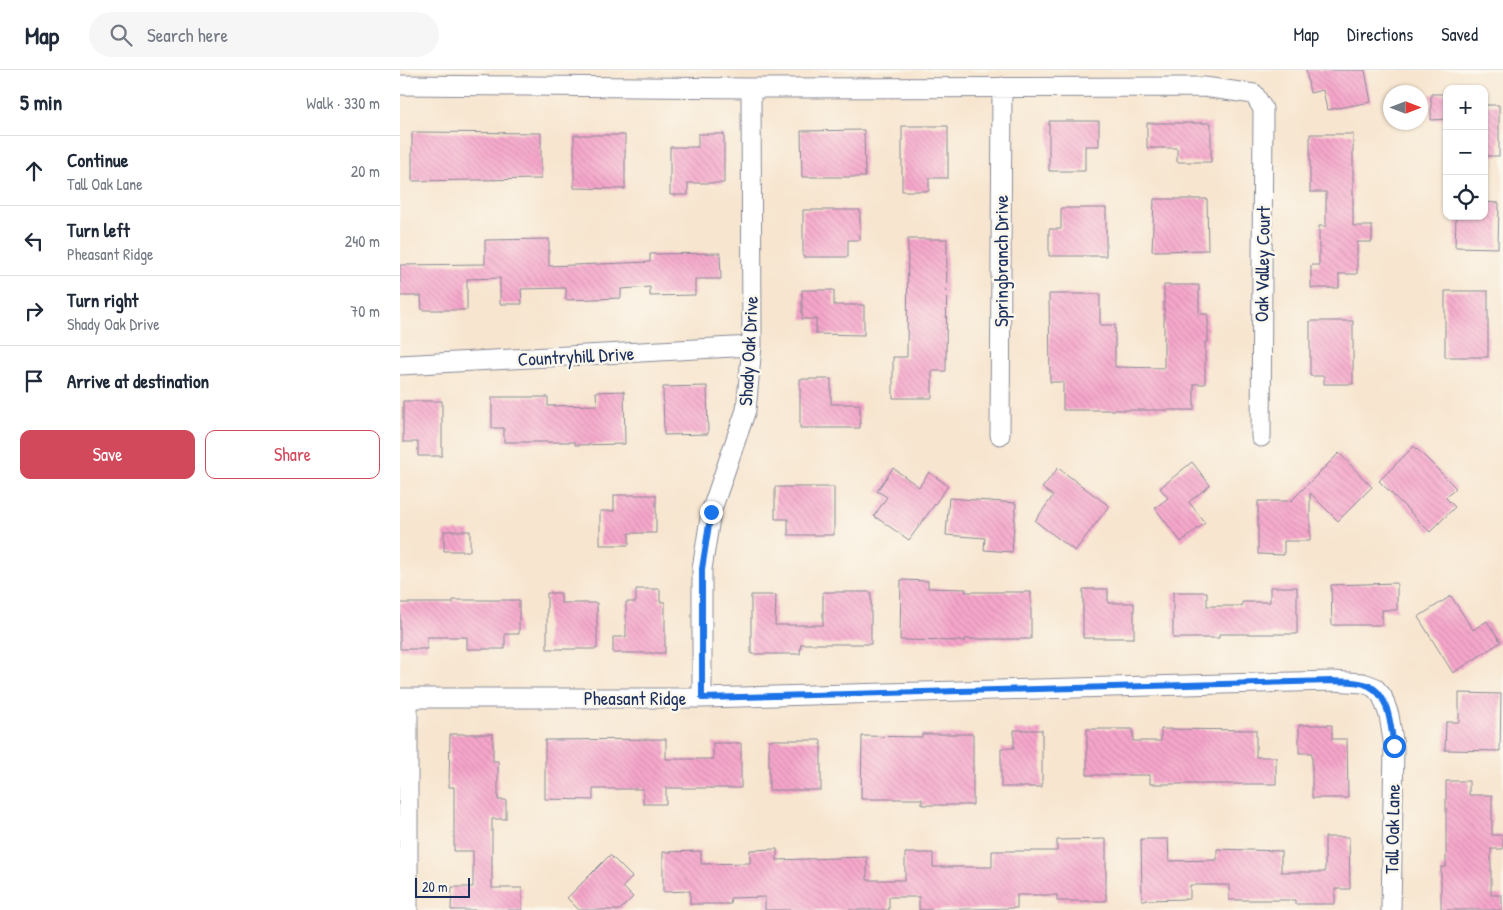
<!DOCTYPE html>
<meta charset="utf-8">
<style>
:root{--surface:#fff;--page:#f6f6f7;--text:#1f2937;--muted:#747a83;--line:#e0e1e3;--accent:#d1495b}
body{margin:0;font-family:"Patrick Hand",sans-serif;background:var(--page);color:var(--text)}
.controls{position:absolute;right:15px;top:15px;display:grid;overflow:hidden;border-radius:10px;box-shadow:0 1px 4px #0004}
.controls button{width:45px;height:45px;display:grid;place-items:center;padding:0;border:0;border-bottom:1px solid var(--line);background:var(--surface);color:var(--text);font:25px sans-serif}
.compass{position:absolute;left:983px;top:15px;width:45px;height:45px;border-radius:50%;background:var(--surface);box-shadow:0 1px 4px #0004;rotate:90deg}
.scale{position:absolute;left:15px;bottom:12px;width:55px;box-sizing:border-box;padding-left:5px;border:2px solid #1b2f5e;border-top:0;font-size:14px;line-height:18px;white-space:nowrap;color:#1b2f5e;-webkit-text-stroke:4px #fbf7ec;paint-order:stroke}
.stop{position:absolute;width:15px;height:15px;margin:-11px;border:4px solid #1a73e8;border-radius:50%;background:#fff}
.stop.end{background:#1a73e8;border-color:#fff;box-shadow:0 1px 5px #0008}
.list{margin:0;padding:0;list-style:none}
h2{display:flex;justify-content:space-between;align-items:center;height:65px;margin:0;padding:0 20px;font-size:21px}
h2 small{font-size:16px;font-weight:400;color:var(--muted)}
.list li{display:grid;grid-template-columns:32px 1fr auto;gap:15px;align-items:center;box-sizing:border-box;height:70px;padding:0 20px;border-top:1px solid var(--line)}
.list b{display:block;font-size:19px;white-space:nowrap}
.list p{margin:0;font-size:16px;white-space:nowrap;color:var(--muted)}
.list em{font-size:16px;font-style:normal;color:var(--muted)}
.actions{display:flex;gap:10px;padding:15px 20px}
.actions a{flex:1;padding:11px 0;border:1px solid var(--accent);border-radius:10px;text-align:center;font-size:18px;color:var(--accent)}
.actions .main{background:var(--accent);color:#fff}
.icon{flex:none;width:28px;height:28px;fill:none;stroke:currentColor;stroke-width:2;stroke-linecap:round;stroke-linejoin:round}
.map{position:relative;flex:none;width:1103px;height:840px;overflow:hidden}
header{display:flex;align-items:center;gap:30px;box-sizing:border-box;height:70px;padding:0 25px;background:var(--surface);border-bottom:1px solid var(--line)}
header strong{font-size:24px}
nav{display:flex;gap:28px;margin-inline-start:auto;font-size:18px}
.search{width:350px;height:45px;background:var(--page);display:flex;align-items:center;gap:12px;box-sizing:border-box;padding:0 18px;border-radius:28px;color:var(--muted);font-size:19px}
main{display:flex}
aside{flex:1;background:var(--surface)}
.map>svg:first-child{display:block}
</style>
<header>
<strong>Map</strong>
<div class="search"><svg class="icon" aria-label="search" viewBox="0 0 24 24"><circle cx="10" cy="10" r="6"/><path d="M15 15l6 6"/></svg>Search here</div>
<nav><a>Map</a><a>Directions</a><a>Saved</a></nav>
</header>
<main>
<aside>
<h2>5 min<small>Walk · 330 m</small></h2>
<ul class="list">
<li><svg class="icon" aria-label="ahead" viewBox="0 0 24 24"><path d="M12 20V5M6 11l6-6 6 6"/></svg><div><b>Continue</b><p>Tall Oak Lane</p></div><em>20 m</em></li>
<li><svg class="icon" aria-label="left" viewBox="0 0 24 24"><path d="M17 20v-9H6M10 6l-5 5 5 5"/></svg><div><b>Turn left</b><p>Pheasant Ridge</p></div><em>240 m</em></li>
<li><svg class="icon" aria-label="right" viewBox="0 0 24 24"><path d="M7 20v-9h11M14 6l5 5-5 5"/></svg><div><b>Turn right</b><p>Shady Oak Drive</p></div><em>70 m</em></li>
<li><svg class="icon" aria-label="arrive" viewBox="0 0 24 24"><path d="M6 21V4h12l-3 4 3 4H6"/></svg><div><b>Arrive at destination</b></div></li>
</ul>
<div class="actions"><a class="main">Save</a><a>Share</a></div>
</aside>
<div class="map">
<svg width="1103" height="840" viewBox="0 0 1103 840">
<defs>
<pattern id="building-back-hatch" width="6" height="6" patternUnits="userSpaceOnUse" patternTransform="scale(1.25)"><rect width="6" height="6" fill="#f6a6ca"/><path d="M-1 5l2 2M0 0l6 6M5-1l2 2" fill="none" stroke="#d28fb0"/></pattern>
</defs>
<rect width="100%" height="100%" fill="#fbf7ec"/>
<filter id="ink" filterUnits="userSpaceOnUse"><feTurbulence type="fractalNoise" baseFrequency=".02" numOctaves="2"/><feDisplacementMap in="SourceGraphic" scale="10" xChannelSelector="R" yChannelSelector="G"/><feConvolveMatrix kernelMatrix="1 2 1 2 8 2 1 2 1" color-interpolation-filters="sRGB"/></filter>
<filter id="wash" filterUnits="userSpaceOnUse"><feTurbulence type="fractalNoise" baseFrequency=".0096" numOctaves="4" result="noise"/><feDisplacementMap in="SourceGraphic" scale="20" xChannelSelector="R" yChannelSelector="G"/><feGaussianBlur stdDeviation="1.12" result="paint"/><feColorMatrix in="noise" values="0 0 0 0 0 0 0 0 0 0 0 0 0 0 0 0 0 1.4 0 .05"/><feComposite in="paint" operator="in"/></filter>
<g filter="url(#wash)">
<rect width="100%" height="100%" fill="#f7e5cf"/>
<g id="blocks">
<path fill="url(#building-back-hatch)" d="M 906,0 L 965,0 L 971,32 L 927,40 L 923,20 L 910,23 Z
M 1031,24 L 1047,24 L 1047,49 L 1031,50 Z
M 1084,35 L 1099,35 L 1099,86 L 1084,86 Z
M 649,51 L 699,51 L 699,76 L 685,76 L 685,101 L 649,101 Z
M 747,53 L 811,53 L 811,92 L 777,92 L 777,78 L 747,78 Z
M 502,56 L 548,56 L 548,108 L 529,108 L 529,121 L 502,121 Z
M 464,60 L 465,107 L 402,107 L 401,61 Z
M 12,62 L 141,63 L 141,109 L 12,111 Z
M 298,64 L 324,64 L 324,113 L 288,113 L 288,125 L 270,125 L 270,77 L 298,77 Z
M 910,64 L 953,64 L 953,156 L 972,156 L 972,172 L 957,172 L 957,204 L 939,204 L 939,218 L 911,218 L 911,195 L 919,195 L 919,156 L 926,156 L 926,122 L 910,122 Z
M 174,65 L 225,65 L 225,119 L 174,118 Z
M 754,129 L 807,129 L 808,180 L 752,181 Z
M 1084,132 L 1099,133 L 1098,178 L 1055,177 L 1056,146 L 1084,146 Z
M 661,138 L 706,138 L 706,186 L 649,186 L 649,159 L 661,159 Z
M 403,140 L 460,140 L 460,170 L 448,170 L 448,187 L 403,187 Z
M 149,169 L 149,196 L 250,192 L 250,184 L 320,183 L 321,209 L 295,209 L 295,225 L 250,226 L 250,217 L 221,219 L 221,228 L 166,230 L 166,218 L 121,219 L 122,234 L 100,234 L 100,208 L 67,209 L 67,240 L 22,240 L 21,226 L 0,226 L 0,195 L 85,194 L 85,170 Z
M 508,169 L 547,169 L 546,301 L 532,301 L 532,328 L 493,328 L 493,287 L 507,287 Z
M 764,215 L 799,215 L 799,244 L 808,244 L 808,272 L 805,272 L 805,314 L 794,314 L 794,340 L 663,340 L 663,312 L 650,312 L 649,224 L 700,224 L 700,255 L 715,255 L 715,297 L 764,298 Z
M 402,220 L 434,220 L 434,235 L 464,235 L 464,265 L 416,264 L 416,249 L 402,249 Z
M 1045,221 L 1088,221 L 1088,287 L 1045,287 Z
M 910,251 L 953,251 L 953,314 L 924,314 L 924,306 L 910,306 Z
M 400,309 L 431,309 L 431,334 L 460,334 L 460,358 L 400,358 Z
M 307,316 L 308,364 L 264,365 L 263,317 Z
M 224,321 L 225,374 L 175,375 L 175,372 L 104,372 L 104,358 L 92,358 L 92,327 L 148,327 L 148,336 L 197,335 L 196,322 Z
M 3,331 L 42,331 L 42,386 L 18,386 L 18,372 L 3,372 Z
M 1014,376 L 1056,418 L 1046,428 L 1055,437 L 1030,462 L 979,411 Z
M 939,383 L 972,417 L 938,451 L 910,423 L 910,471 L 884,471 L 884,485 L 858,484 L 858,431 L 891,431 Z
M 792,392 L 810,415 L 789,432 L 805,453 L 781,472 L 755,438 L 768,428 L 760,418 Z
M 493,398 L 519,417 L 529,402 L 548,416 L 509,470 L 474,446 L 487,427 L 477,421 Z
M 658,398 L 709,436 L 675,481 L 635,451 L 653,426 L 642,418 Z
M 375,417 L 434,417 L 434,465 L 388,465 L 388,449 L 375,449 Z
M 214,425 L 256,425 L 256,463 L 229,463 L 229,475 L 200,475 L 200,441 L 214,441 Z
M 549,428 L 616,433 L 612,482 L 584,480 L 585,468 L 546,465 Z
M 44,461 L 70,461 L 70,481 L 44,481 Z
M 501,510 L 528,511 L 528,518 L 566,519 L 565,522 L 631,522 L 631,569 L 565,569 L 565,571 L 500,570 Z
M 997,513 L 997,540 L 982,540 L 982,555 L 932,555 L 931,515 Z
M 870,517 L 897,517 L 897,564 L 819,564 L 819,568 L 773,568 L 773,522 L 807,522 L 807,536 L 842,536 L 842,532 L 870,532 Z
M 236,519 L 260,519 L 260,532 L 265,532 L 265,583 L 213,583 L 213,567 L 226,567 L 226,532 L 236,532 Z
M 683,519 L 708,519 L 708,533 L 734,533 L 734,568 L 683,568 Z
M 423,522 L 471,522 L 471,574 L 401,574 L 400,584 L 351,584 L 351,525 L 376,525 L 375,555 L 423,555 Z
M 147,523 L 161,523 L 161,533 L 197,533 L 197,579 L 147,579 Z
M 1051,526 L 1073,560 L 1087,551 L 1101,572 L 1053,603 L 1018,547 Z
M 53,530 L 119,530 L 119,564 L 105,564 L 105,579 L 67,579 L 67,567 L 27,567 L 27,579 L 0,579 L 0,533 L 53,533 Z
M 1059,623 L 1101,624 L 1100,681 L 1045,680 L 1046,652 L 1059,652 Z
M 899,655 L 932,655 L 932,669 L 947,669 L 948,728 L 912,728 L 912,683 L 899,683 Z
M 687,659 L 733,659 L 733,671 L 761,671 L 761,659 L 856,660 L 856,687 L 876,687 L 876,714 L 750,714 L 750,705 L 687,705 Z
M 614,660 L 642,660 L 642,717 L 601,717 L 601,678 L 614,678 Z
M 50,664 L 93,664 L 93,691 L 98,691 L 98,730 L 106,730 L 106,749 L 92,749 L 92,818 L 122,818 L 122,840 L 51,840 L 52,817 L 73,817 L 73,781 L 54,781 L 54,717 L 49,717 Z
M 522,664 L 573,664 L 573,735 L 522,735 L 522,729 L 461,729 L 462,666 L 522,667 Z
M 266,669 L 266,689 L 313,689 L 313,673 L 341,673 L 341,718 L 266,718 L 266,734 L 243,734 L 243,719 L 193,719 L 193,730 L 145,729 L 145,670 Z
M 369,670 L 421,670 L 421,720 L 369,720 Z
M 1046,711 L 1069,711 L 1069,725 L 1092,725 L 1092,765 L 1103,765 L 1103,779 L 1091,779 L 1091,825 L 1102,825 L 1102,840 L 1041,840 L 1041,797 L 1046,797 Z
M 925,767 L 949,767 L 950,819 L 935,819 L 935,834 L 895,834 L 895,830 L 829,830 L 829,815 L 790,815 L 790,829 L 742,830 L 741,769 L 768,769 L 769,791 L 817,790 L 817,779 L 881,781 L 881,802 L 925,802 Z
M 706,769 L 706,831 L 657,831 L 657,825 L 617,825 L 617,838 L 519,840 L 519,827 L 489,827 L 489,840 L 365,840 L 365,827 L 330,828 L 331,834 L 290,834 L 290,821 L 263,822 L 263,782 L 301,781 L 301,794 L 350,793 L 350,780 L 377,779 L 377,790 L 467,787 L 467,810 L 505,810 L 505,783 L 533,783 L 533,797 L 592,797 L 592,781 L 657,781 L 657,770 Z
M 210,785 L 232,807 L 223,817 L 233,827 L 220,840 L 179,840 L 167,828 Z"/>
</g>
</g>
<g filter="url(#ink)">
<use href="#blocks" fill-opacity="0" stroke="#898a96" stroke-width="1"/>
<g fill="none" stroke-linecap="round" stroke-linejoin="round">
<g stroke="#898a96" stroke-width="21">
<path id="minor" d="M 0,15 L 351,18 L 804,17 L 854,24 L 863,39 L 861,367
M 0,295 L 352,276
M 600,365 L 602,17
M 0,628 L 302,628 L 933,611 L 963,613 L 974,617 L 982,626 L 989,645 L 994,677 L 991,840
M 8,628 L 8,840
M 302,628 L 302,499 L 311,442 L 346,340 L 352,276 L 351,18"/>
</g>
<use href="#minor" stroke="#fff" stroke-width="19"/>
</g>
</g>
<g fill="none" stroke-linecap="round" stroke-linejoin="round" filter="url(#ink)">
<path stroke="#1a73e8" stroke-width="6" d="M 311,442 L 302,499 L 302,628 L 933,611 C 943,612 955,611 964,614 C 990,621 990,655 994,676"/>
</g>
<g text-anchor="middle" dominant-baseline="central" stroke-width="5" stroke-linejoin="round" paint-order="stroke">
<g font-size="19" fill="#1b2f5e" stroke="#fbf7ec">
<text transform="translate(601 191) rotate(-90)">Springbranch Drive</text>
<text transform="translate(862 194) rotate(-89)">Oak Valley Court</text>
<text transform="translate(348 281) rotate(-87)">Shady Oak Drive</text>
<text transform="translate(176 286) rotate(-3)">Countryhill Drive</text>
<text x="235" y="628">Pheasant Ridge</text>
<text transform="translate(992 759) rotate(-89)">Tall Oak Lane</text>
</g>
</g>
</svg>
<div class="controls">
<button>+</button>
<button>−</button>
<button><svg class="icon" aria-label="locate" viewBox="0 0 24 24"><circle cx="12" cy="12" r="6"/><path d="M12 2v4M12 18v4M2 12h4M18 12h4"/></svg></button>
</div>
<svg class="compass" viewBox="-18 -18 36 36"><path d="M0-13l5 13h-10z" fill="#e53935"/><path d="M0 13l5-13h-10z" fill="#747a83"/></svg>
<div class="scale">20 m</div>
<div class="stop" style="left:994px;top:676px"></div>
<div class="stop end" style="left:311px;top:442px"></div>
</div>
</main>
